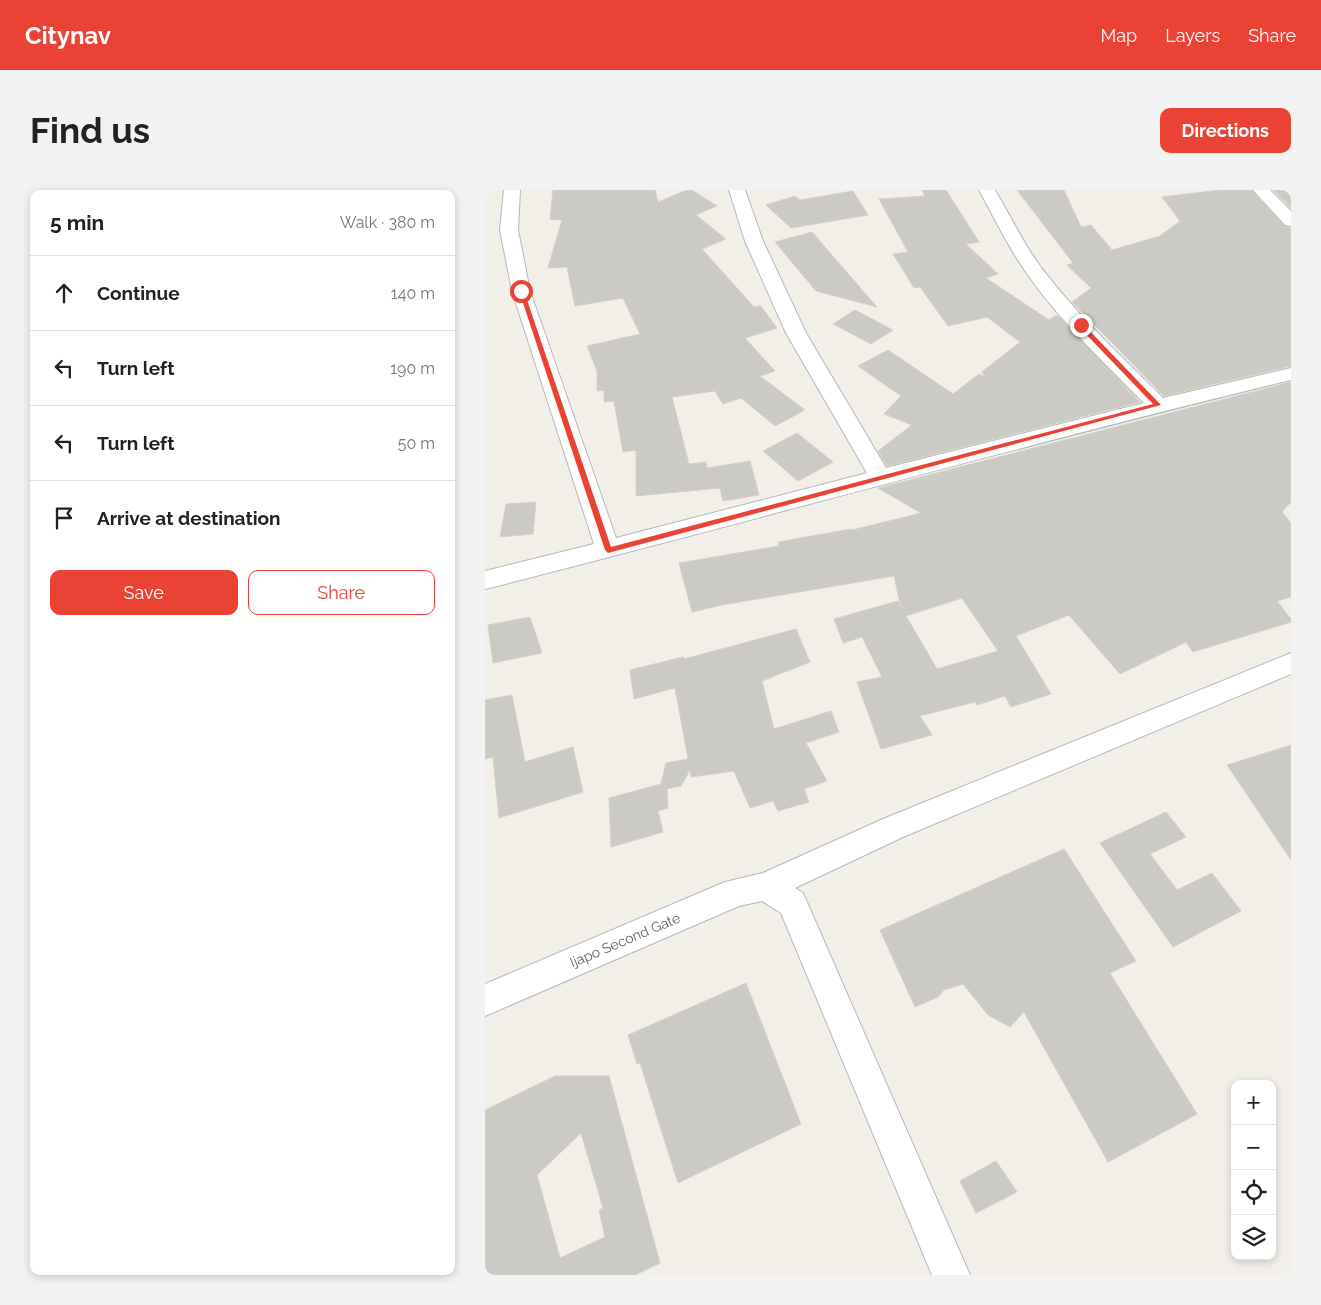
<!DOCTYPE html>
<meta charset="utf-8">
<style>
:root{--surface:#fff;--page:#f2f2f2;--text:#222;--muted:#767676;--line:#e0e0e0;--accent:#ea4335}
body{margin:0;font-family:Raleway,sans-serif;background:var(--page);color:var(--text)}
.controls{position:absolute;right:15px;bottom:15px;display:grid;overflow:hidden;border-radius:10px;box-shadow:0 2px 8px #0003}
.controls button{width:45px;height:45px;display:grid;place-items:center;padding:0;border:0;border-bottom:1px solid var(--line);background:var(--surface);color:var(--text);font:25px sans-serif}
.stop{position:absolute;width:15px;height:15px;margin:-11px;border:4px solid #ea4335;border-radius:50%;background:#fff}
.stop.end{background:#ea4335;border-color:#fff;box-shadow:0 1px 5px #0008}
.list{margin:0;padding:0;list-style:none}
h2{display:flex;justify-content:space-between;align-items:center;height:65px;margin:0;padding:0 20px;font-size:21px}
h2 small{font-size:16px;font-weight:400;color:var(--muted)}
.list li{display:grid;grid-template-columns:32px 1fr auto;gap:15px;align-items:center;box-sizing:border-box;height:75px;padding:0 20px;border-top:1px solid var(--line)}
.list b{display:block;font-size:19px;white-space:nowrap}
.list em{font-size:16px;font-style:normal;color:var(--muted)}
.actions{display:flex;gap:10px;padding:15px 20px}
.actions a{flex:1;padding:11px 0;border:1px solid var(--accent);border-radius:10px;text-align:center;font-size:18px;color:var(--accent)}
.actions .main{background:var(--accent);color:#fff}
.icon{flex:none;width:28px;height:28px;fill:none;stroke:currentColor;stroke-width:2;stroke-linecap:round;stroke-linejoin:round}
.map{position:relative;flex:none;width:806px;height:1085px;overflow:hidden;border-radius:10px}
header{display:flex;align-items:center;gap:30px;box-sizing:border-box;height:70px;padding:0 25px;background:var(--accent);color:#fff}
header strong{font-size:24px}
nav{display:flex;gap:28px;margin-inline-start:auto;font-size:18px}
.intro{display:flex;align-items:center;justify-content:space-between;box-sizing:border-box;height:120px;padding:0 30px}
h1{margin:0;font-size:35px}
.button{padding:12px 22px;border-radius:10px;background:var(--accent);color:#fff;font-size:18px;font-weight:700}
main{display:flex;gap:30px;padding:0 30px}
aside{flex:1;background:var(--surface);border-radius:10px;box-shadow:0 2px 8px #0003}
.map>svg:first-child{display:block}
</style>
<header>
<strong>Citynav</strong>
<nav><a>Map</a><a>Layers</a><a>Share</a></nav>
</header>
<div class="intro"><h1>Find us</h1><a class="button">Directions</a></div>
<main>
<aside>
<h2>5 min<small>Walk · 380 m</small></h2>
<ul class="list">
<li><svg class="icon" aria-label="ahead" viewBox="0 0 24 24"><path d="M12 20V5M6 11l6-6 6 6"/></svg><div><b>Continue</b></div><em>140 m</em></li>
<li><svg class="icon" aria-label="left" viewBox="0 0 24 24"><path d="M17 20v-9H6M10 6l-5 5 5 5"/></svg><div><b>Turn left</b></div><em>190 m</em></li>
<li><svg class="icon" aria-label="left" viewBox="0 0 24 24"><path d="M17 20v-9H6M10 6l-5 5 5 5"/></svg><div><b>Turn left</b></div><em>50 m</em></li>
<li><svg class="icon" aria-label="arrive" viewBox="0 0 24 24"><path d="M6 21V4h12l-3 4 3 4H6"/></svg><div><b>Arrive at destination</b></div></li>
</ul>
<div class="actions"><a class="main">Save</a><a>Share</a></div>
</aside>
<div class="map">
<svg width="806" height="1085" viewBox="0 0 806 1085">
<rect width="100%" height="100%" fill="#f1efe8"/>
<path fill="#cccac5" stroke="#d6d1c6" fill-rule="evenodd" d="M 68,0 L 170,0 L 173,12 L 202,0 L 207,0 L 232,16 L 211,25 L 241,49 L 217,59 L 269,117 L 276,116 L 292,138 L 260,148 L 290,181 L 275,186 L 320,220 L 290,236 L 256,208 L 238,214 L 230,201 L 187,207 L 204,274 L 221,272 L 222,278 L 265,271 L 274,305 L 238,311 L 235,298 L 151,306 L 151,260 L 138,262 L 129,211 L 119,212 L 119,200 L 112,201 L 112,181 L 102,156 L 155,144 L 138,108 L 90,116 L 82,77 L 63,78 L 77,30 L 65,29 Z
M 437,0 L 461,0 L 494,52 L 481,54 L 513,84 L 501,88 L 564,130 L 572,125 L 655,212 L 402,276 L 393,261 L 427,235 L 399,224 L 416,206 L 373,176 L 403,160 L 468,204 L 494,184 L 500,187 L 497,182 L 535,152 L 502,127 L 463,136 L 435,97 L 429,98 L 408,64 L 423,62 L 394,9 L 440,6 Z
M 532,0 L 579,0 L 596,37 L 606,35 L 627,60 L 675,46 L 695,31 L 677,7 L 735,0 L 766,0 L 799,36 L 806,38 L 806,176 L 679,206 L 587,112 L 606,98 L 582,75 L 588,73 Z
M 788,0 L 806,0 L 806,18 Z
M 368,1 L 383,25 L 306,38 L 281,15 L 310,6 L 315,10 Z
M 327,42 L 392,117 L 331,101 L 290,52 Z
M 370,120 L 408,140 L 386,154 L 348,134 Z
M 806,192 L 806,312 L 797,322 L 806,333 L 806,407 L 792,411 L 806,429 L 806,432 L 708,462 L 701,452 L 635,484 L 584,425 L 531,446 L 566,504 L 526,517 L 520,506 L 492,515 L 490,512 L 435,526 L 447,545 L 396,559 L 372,492 L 397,487 L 377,447 L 358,453 L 349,429 L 413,411 L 416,418 L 409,386 L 237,415 L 207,422 L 194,373 L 294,356 L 293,352 L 366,339 L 367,340 L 436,323 L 393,298 ZM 477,408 L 513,461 L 452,479 L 421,426 Z
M 312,243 L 348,272 L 313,291 L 278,261 Z
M 51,312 L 48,344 L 15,347 L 21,314 Z
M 45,427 L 57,463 L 8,473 L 3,435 Z
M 311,439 L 325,472 L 277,491 L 289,539 L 346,521 L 354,542 L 321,553 L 342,591 L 319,599 L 324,612 L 293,621 L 288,611 L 265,618 L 249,581 L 206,587 L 205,580 L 196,596 L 182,599 L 183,618 L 173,621 L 178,642 L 126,657 L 124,608 L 176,594 L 181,573 L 203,569 L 190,498 L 149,509 L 145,480 L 198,467 L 199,469 Z
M 27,505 L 40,572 L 88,557 L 98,602 L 14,628 L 8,567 L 0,569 L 0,510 Z
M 806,555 L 806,670 L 742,575 Z
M 681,622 L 701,647 L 665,664 L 692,700 L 727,683 L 756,721 L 688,757 L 615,653 Z
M 579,659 L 651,771 L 625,783 L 712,924 L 623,972 L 539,822 L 525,837 L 503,825 L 478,794 L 459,800 L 453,807 L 430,817 L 395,740 Z
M 261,793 L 316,934 L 193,993 L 155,873 L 152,874 L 143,845 Z
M 70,886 L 124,886 L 175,1073 L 150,1085 L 0,1085 L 0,920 ZM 96,943 L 118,1018 L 114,1020 L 120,1047 L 75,1068 L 52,985 Z
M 511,971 L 532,1002 L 491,1023 L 475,991 Z"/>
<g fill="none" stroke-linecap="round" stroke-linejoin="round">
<g stroke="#b5b8bc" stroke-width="2">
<path id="minor" d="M 19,0 L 35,0 L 33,40 L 45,101 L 131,348 L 382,283 L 301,143 L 260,51 L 244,0 L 260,0 L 278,51 L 321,143 L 401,278 L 659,213 C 621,174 580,136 548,92 C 526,63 511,31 494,0 L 510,0 C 527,29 541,59 562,85 C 597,130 638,168 678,208 L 806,178 L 806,190 C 536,255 268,331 0,399 L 0,381 L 109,354 L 27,101 L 15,40 Z
M 768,0 L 785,0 L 806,21 L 806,36 L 800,35 Z
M 806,463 L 806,484 L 418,647 L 310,698 L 318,703 L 485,1085 L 447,1085 L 296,723 L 277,711 L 254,716 L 0,826 L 0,794 L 240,692 L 278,683 L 398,629 Z"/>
</g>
<use href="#minor" fill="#fff" fill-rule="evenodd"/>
</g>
<path fill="#ea4335" d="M 36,99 L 39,101 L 126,357 L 668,214 L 594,137 L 594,134 L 598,134 L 676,215 L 123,363 L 120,360 L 34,101 Z"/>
<g text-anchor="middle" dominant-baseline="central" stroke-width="5" stroke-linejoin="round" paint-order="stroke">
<g font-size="14" fill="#5f6368" stroke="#fff">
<text transform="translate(140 750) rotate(-23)">Ijapo Second Gate</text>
</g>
</g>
</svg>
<div class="controls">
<button>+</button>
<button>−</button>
<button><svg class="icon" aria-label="locate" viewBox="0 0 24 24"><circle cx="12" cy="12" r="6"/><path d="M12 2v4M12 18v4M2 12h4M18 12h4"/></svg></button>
<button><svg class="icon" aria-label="layers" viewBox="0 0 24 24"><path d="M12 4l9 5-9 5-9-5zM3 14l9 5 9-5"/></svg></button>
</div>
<div class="stop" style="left:36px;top:101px"></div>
<div class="stop end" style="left:596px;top:135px"></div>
</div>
</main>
